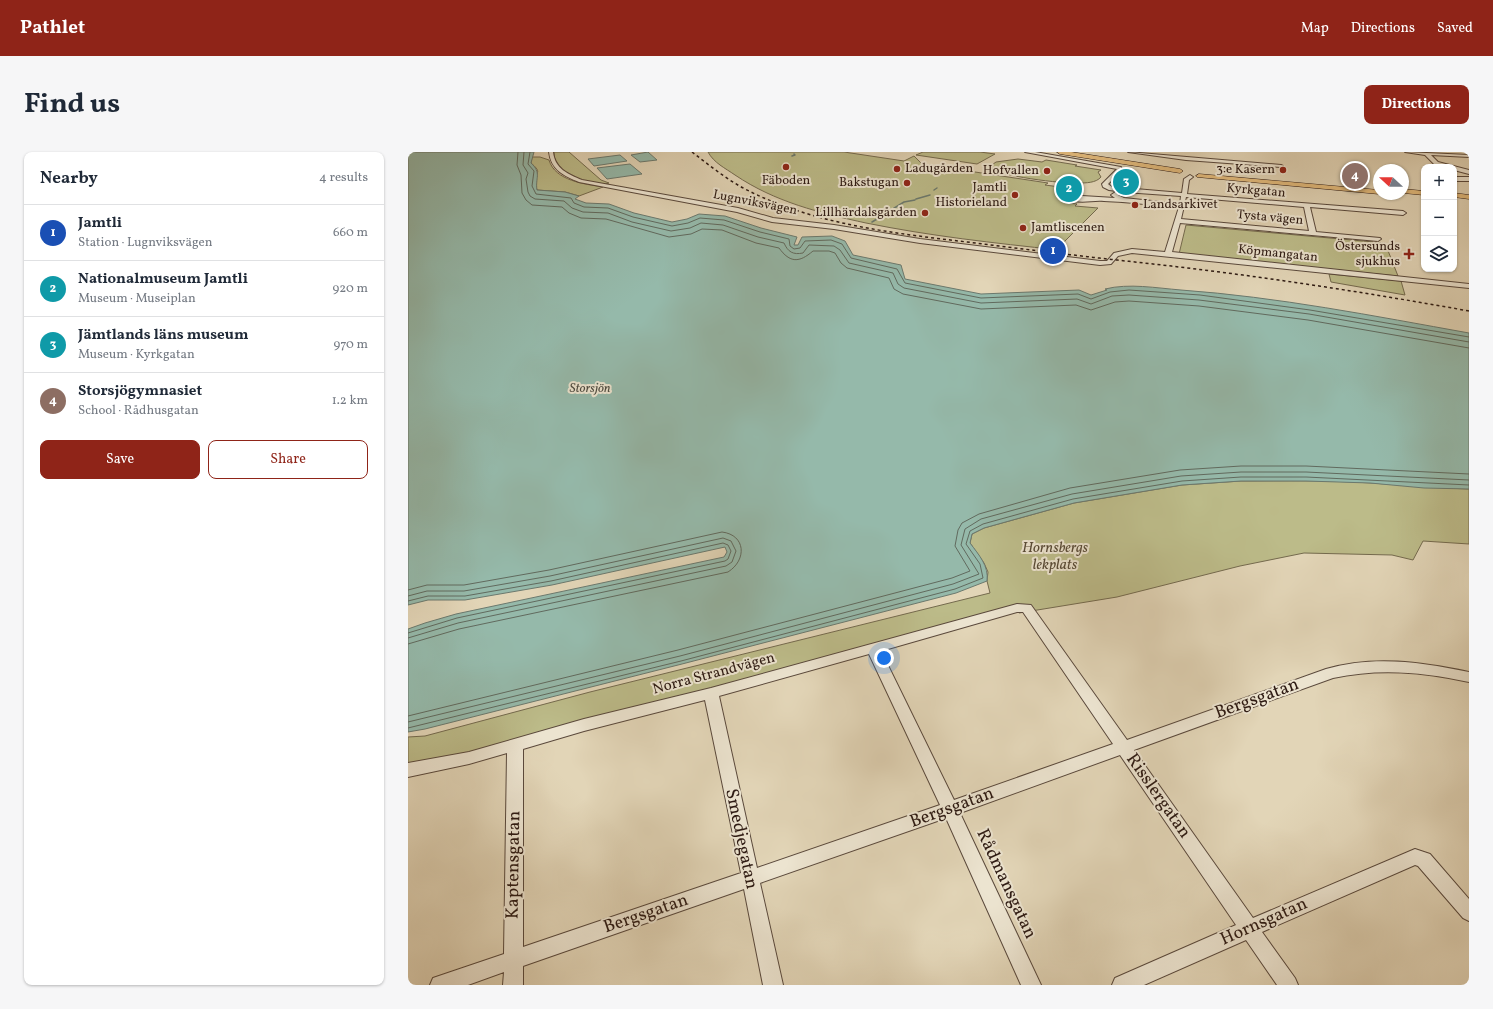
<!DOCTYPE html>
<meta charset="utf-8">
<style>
:root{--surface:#fff;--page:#f6f6f7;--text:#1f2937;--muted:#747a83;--line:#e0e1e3;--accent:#8f2418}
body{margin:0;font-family:Vollkorn,serif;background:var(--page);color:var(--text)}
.controls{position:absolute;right:12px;top:12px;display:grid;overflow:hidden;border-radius:8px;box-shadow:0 1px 3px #0004}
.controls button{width:36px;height:36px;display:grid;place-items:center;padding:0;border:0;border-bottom:1px solid var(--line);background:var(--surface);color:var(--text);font:20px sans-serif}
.compass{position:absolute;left:965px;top:12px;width:36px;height:36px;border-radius:50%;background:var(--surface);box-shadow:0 1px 3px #0004;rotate:291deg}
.you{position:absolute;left:476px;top:506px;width:14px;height:14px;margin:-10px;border:3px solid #fff;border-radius:50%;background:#1a73e8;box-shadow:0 0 0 6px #1a73e833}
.badge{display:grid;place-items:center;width:26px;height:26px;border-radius:50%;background:var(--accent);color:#fff;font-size:13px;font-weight:700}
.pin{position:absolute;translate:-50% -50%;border:2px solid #fff;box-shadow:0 1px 4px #0006}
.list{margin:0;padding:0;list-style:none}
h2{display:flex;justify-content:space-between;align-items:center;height:52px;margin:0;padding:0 16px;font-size:17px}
h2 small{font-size:13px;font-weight:400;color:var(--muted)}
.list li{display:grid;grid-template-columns:26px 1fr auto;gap:12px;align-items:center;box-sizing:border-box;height:56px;padding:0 16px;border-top:1px solid var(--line)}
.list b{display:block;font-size:15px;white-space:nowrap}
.list p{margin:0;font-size:13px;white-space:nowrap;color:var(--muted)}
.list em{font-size:13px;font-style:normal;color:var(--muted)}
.actions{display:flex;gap:8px;padding:12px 16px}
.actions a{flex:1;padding:9px 0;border:1px solid var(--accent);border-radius:8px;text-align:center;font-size:14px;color:var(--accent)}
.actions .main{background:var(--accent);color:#fff}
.icon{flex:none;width:22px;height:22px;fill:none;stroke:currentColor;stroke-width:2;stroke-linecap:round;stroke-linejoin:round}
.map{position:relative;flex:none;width:1061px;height:833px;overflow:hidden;border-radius:8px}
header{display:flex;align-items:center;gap:24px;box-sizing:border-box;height:56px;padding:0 20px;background:var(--accent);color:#fff}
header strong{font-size:19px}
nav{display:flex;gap:22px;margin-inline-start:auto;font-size:14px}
.intro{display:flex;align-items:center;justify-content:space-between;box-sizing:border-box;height:96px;padding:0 24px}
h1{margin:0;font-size:28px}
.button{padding:10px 18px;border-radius:8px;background:var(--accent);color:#fff;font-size:14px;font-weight:700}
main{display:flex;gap:24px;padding:0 24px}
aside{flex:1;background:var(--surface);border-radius:8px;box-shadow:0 1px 3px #0004}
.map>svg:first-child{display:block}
</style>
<header>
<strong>Pathlet</strong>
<nav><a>Map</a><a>Directions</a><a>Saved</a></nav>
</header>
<div class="intro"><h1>Find us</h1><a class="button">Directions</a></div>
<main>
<aside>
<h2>Nearby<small>4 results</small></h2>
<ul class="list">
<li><span class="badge" style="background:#1a4fb4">1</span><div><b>Jamtli</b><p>Station · Lugnviksvägen</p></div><em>660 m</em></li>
<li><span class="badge" style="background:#0f9aa8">2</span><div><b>Nationalmuseum Jamtli</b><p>Museum · Museiplan</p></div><em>920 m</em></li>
<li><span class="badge" style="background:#0f9aa8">3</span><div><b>Jämtlands läns museum</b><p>Museum · Kyrkgatan</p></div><em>970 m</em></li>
<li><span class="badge" style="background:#8d6e63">4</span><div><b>Storsjögymnasiet</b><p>School · Rådhusgatan</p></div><em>1.2 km</em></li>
</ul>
<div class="actions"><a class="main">Save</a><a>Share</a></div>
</aside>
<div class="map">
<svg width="1061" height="833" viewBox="0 0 1061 833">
<rect width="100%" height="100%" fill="#e2d5b7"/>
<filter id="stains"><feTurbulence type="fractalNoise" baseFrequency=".005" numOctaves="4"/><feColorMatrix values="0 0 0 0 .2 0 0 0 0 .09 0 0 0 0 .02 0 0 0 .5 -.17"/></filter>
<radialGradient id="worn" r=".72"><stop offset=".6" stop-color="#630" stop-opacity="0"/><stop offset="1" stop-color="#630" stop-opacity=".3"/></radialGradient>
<path fill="#bcbb89" stroke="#746a4e" d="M 146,0 L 161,0 L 193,28 L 201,31 C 184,38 144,21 146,0 Z
M 300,0 L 436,0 L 496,9 L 506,4 L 514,12 L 640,31 L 637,33 L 652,35 L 651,37 L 672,40 L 660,51 L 669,52 L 667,54 L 690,56 L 657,89 L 651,98 C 586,91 522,84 458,71 C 412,61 367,50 327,23 C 317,16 306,11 300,0 Z
M 515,0 L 572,0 L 587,2 L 569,12 L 508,3 Z
M 124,5 L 132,5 L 141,8 C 147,29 177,32 195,35 L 171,44 L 157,40 L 129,38 C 128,35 127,31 128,28 C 129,18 133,20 123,11 Z
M 610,7 L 634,10 L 638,8 L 669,13 L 667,14 L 693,18 L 690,20 L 693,25 C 688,31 678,31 670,31 C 656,32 588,24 581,15 L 588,10 Z
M 778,73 L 977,91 L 990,124 L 771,102 Z
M 921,122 L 993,129 L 997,143 L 923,130 Z
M 833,329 C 876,329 920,328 963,331 C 996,333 1028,336 1061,337 L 1061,392 L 1015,389 L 1005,408 L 984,403 L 896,401 L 832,414 L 709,445 L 611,461 L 609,456 L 362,524 L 0,616 L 0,585 L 17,584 L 182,540 L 582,441 L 579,429 L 580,420 L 576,411 L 562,391 L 564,382 L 576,376 L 666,351 L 774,333 Z"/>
<path fill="#95b9aa" stroke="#6b796e" d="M 0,0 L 126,0 L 123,11 C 134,21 127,26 129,38 L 157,40 L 171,44 L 167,47 L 178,51 L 201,52 L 226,61 L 264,70 L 279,67 L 291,62 L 317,64 L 353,76 L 389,85 L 386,93 L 390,93 L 394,85 L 424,84 L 437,89 L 445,103 L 493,113 L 497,127 L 573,142 L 671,138 L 683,143 L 699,138 L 697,137 C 721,131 748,136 773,138 C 870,145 966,164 1061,181 L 1061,337 L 1016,336 L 962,331 L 898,329 L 833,329 L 774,333 L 666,351 L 576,376 L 564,382 L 562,391 C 571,403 581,414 579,429 L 548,441 L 274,512 L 17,577 L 0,580 L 0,477 L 17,471 L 48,462 L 316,405 L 319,400 L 317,395 L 144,433 L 57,448 L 20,448 L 0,453 Z
M 240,0 L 249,8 L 232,10 L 223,3 Z
M 212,3 L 219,9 L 186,14 L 180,7 Z
M 222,12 L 234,22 L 199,27 L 189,16 Z"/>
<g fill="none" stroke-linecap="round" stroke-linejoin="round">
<path stroke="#616a5e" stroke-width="1" d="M 110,0 L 109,13 L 113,23 L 114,41 L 118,48 L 124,53 L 154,55 L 161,61 L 173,66 L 198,67 L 261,85 L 283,82 L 294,77 L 314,78 L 348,91 L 371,96 C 382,111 391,111 405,99 L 421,99 L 427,101 L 433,111 L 439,116 L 481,126 L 486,137 L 495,142 L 573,157 L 668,153 L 683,158 L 707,150 L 721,149 L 791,154 L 900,168 L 1061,196
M 116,0 L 115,13 L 120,21 L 118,27 L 120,40 L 122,44 L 127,47 L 156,49 L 164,56 L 175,60 L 200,61 L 224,70 L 263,79 L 282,76 L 293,71 L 315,73 L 350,85 L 376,91 C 380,100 385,103 395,101 L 401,93 L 426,94 L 432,98 L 441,111 L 485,121 L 490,132 L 496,136 L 573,151 L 669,147 L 683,152 L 704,144 L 721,143 L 791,148 L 901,162 L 1061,190
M 122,0 L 120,12 L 126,19 L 124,34 L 128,42 L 163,46 L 166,51 L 176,55 L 200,56 L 225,65 L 264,74 L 280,71 L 292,66 L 316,68 L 352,80 L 381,87 L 382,94 L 386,97 L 392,96 L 397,89 L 423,88 L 434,92 L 443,106 L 489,117 L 497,131 L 573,146 L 670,142 L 683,147 L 702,140 L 721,138 L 792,143 L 902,158 L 1061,185
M 0,438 L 19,433 L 56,433 L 141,418 L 314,380 C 338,383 339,408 320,420 L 51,477 L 0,492
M 0,444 L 19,439 L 56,439 L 142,424 L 315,386 L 323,389 L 328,399 L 324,410 L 318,414 L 50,471 L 0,486
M 0,449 L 20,444 L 57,444 L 143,429 L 315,391 L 320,393 L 323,399 L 320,407 L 317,409 L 49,466 L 0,481
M 0,564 L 270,498 L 544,426 L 562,419 L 547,394 L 550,378 L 554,371 L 571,362 L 662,336 L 772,318 L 833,314 L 898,314 L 1061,322
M 0,570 L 272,504 L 545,432 L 571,422 L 553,393 L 557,377 L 573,367 L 664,342 L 773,324 L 833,320 L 898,320 L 1061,328
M 0,576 L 273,509 L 547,437 L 575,426 L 572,412 L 558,392 L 562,379 L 575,372 L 665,347 L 774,329 L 833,325 L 898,325 L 1061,333"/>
<path stroke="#6b796e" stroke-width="1.5" d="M 384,4 L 387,3 L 386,2
M 526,38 L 529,36
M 508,47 L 522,43
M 480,60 L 496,50 L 507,48
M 464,70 L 479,61"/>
<g stroke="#5a493c" stroke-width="2">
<path id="minor" d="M 141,0 L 145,0 C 147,17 160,22 174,28 L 330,56 L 365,66 L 426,73 L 512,87 L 692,109 L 699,109 L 706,101 L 724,97 L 757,100 L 771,55 C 746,53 721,50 696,49 C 686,48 677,51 666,49 L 666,47 L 674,44 L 707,46 L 703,43 L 709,39 L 701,38 L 695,35 L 694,32 L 709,17 L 617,0 L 627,0 L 713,15 L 714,18 L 700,32 L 704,35 L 774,41 L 776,27 L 782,23 L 785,25 L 781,28 L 779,42 L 995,59 L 998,61 L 995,63 L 902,55 L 908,80 L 972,86 L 973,87 L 970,89 L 772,71 L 764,100 L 1061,132 L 1061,136 L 724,101 L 710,104 L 703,112 L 692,113 L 512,91 L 426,77 L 364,70 L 329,60 L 171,30 C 156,24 143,18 141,0 ZM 716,40 L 773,44 L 772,52 L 716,46 L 710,43 ZM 778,45 L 896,55 L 901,79 L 773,67 Z
M 720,0 L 873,13 L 875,14 L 873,15 L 778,8 Z
M 997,0 L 1061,3 L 1061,5 L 1023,3 L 1030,10 L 1061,18 L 1061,22 L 1046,18 L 1046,15 L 1037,15 L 1026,12 L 1017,3 Z
M 1046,25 L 1061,25 L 1061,29 L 1046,29 Z
M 609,452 L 623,453 L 719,588 L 918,517 C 965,503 1014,510 1061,520 L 1061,530 C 1015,520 971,516 925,526 L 726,598 L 845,766 L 1007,697 L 1022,702 L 1061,747 L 1061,769 L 1055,766 L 1010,714 L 1007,713 L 854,780 L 887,826 L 890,833 L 869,833 L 838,788 L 736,833 L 704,833 L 707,826 L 828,773 L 712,603 L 552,661 L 633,833 L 613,833 L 538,666 L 352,731 L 375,833 L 355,833 L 336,737 L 115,814 L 115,833 L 95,833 L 96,820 L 60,833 L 22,833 L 25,826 L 96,802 L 99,601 L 61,612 L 0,625 L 0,611 L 61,600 L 176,567 L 303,536 ZM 609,460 L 615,460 L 705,592 L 546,648 L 473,499 ZM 461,502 L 532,653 L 349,716 L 311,544 ZM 297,548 L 333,721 L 115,795 L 115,597 L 176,579 Z"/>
</g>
<g stroke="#2d1a13" stroke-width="1">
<path id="major" d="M 649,0 L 663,0 L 772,17 L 775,19 L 772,21 L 652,2 Z
M 791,22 L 971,38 L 971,42 L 789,25 L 788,24 Z
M 995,37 L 1016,39 L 1016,43 L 995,41 Z
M 1046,41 L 1061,43 L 1061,47 L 1046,45 Z"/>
</g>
<use href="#minor" fill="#ece4d0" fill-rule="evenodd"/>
<use href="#major" fill="#e1ba7c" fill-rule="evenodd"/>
<path stroke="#2d1a13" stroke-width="1.5" stroke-dasharray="3 3" stroke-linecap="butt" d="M 284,0 C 301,13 318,27 337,37 C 405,72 483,81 559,90 C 615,97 671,104 727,110 C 839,122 950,139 1061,159"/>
</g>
<g fill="#8f2418" stroke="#ece4d0" stroke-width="1.5">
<circle cx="378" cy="15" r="4"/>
<circle cx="489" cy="17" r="4"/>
<circle cx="875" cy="18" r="4"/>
<circle cx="639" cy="19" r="4"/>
<circle cx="499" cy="31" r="4"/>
<circle cx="607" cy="43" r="4"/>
<circle cx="727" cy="53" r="4"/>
<circle cx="517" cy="61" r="4"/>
<circle cx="615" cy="76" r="4"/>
<path d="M999 96h4v4h4v4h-4v4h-4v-4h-4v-4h4z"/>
</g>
<g text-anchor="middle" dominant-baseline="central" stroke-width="4" stroke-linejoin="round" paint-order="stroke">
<g font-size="13" fill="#2d1a13" stroke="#ece4d0" text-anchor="end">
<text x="497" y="17" text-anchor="start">Ladugården</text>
<text x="867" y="18">3:e Kasern</text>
<text x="631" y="19">Hofvallen</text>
<text x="378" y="29" text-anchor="middle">Fäboden</text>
<text x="491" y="31">Bakstugan</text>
<text x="599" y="36">Jamtli<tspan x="599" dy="15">Historieland</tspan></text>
<text x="735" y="53" text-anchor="start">Landsarkivet</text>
<text x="509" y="61">Lillhärdalsgården</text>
<text x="623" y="76" text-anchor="start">Jamtliscenen</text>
<text x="992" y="95">Östersunds<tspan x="992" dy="15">sjukhus</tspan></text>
</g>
<g font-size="13" fill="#2d1a13" stroke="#ece4d0">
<text transform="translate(848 39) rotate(5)">Kyrkgatan</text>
<text transform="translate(347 51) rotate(11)">Lugnviksvägen</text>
<text transform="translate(862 66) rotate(5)">Tysta vägen</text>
<text transform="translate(870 102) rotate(6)">Köpmangatan</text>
</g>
<g font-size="13" font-style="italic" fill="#4c4a40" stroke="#ece4d0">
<text x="182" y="237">Storsjön</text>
</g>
<g font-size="15" font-style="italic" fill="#584a36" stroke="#ece4d0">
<text x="647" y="396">Hornsbergs<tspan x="647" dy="17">lekplats</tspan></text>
</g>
<g font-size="15" fill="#2d1a13" stroke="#ece4d0">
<text transform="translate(306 522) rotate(-15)">Norra Strandvägen</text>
</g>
<g font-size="18" fill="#2d1a13" stroke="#ece4d0">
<text transform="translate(849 547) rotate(-20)">Bergsgatan</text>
<text transform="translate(750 644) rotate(55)">Risslergatan</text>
<text transform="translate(544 656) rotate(-20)">Bergsgatan</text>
<text transform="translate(333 687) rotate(78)">Smedjegatan</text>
<text transform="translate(106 713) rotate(-89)">Kaptensgatan</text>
<text transform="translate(598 732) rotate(65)">Rådmansgatan</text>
<text transform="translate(238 762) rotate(-19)">Bergsgatan</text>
<text transform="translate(856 770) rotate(-24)">Hornsgatan</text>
</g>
</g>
<rect width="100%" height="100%" filter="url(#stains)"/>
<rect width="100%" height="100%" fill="url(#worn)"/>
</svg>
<div class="controls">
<button>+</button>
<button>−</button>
<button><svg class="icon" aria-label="layers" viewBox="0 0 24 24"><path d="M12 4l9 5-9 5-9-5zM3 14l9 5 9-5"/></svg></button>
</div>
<svg class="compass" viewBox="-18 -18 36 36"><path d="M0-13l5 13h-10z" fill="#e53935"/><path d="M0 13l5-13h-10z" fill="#747a83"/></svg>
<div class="you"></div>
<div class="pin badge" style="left:645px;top:99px;background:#1a4fb4">1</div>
<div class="pin badge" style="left:661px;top:37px;background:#0f9aa8">2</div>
<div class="pin badge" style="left:718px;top:30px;background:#0f9aa8">3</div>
<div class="pin badge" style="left:947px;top:24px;background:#8d6e63">4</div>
</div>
</main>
